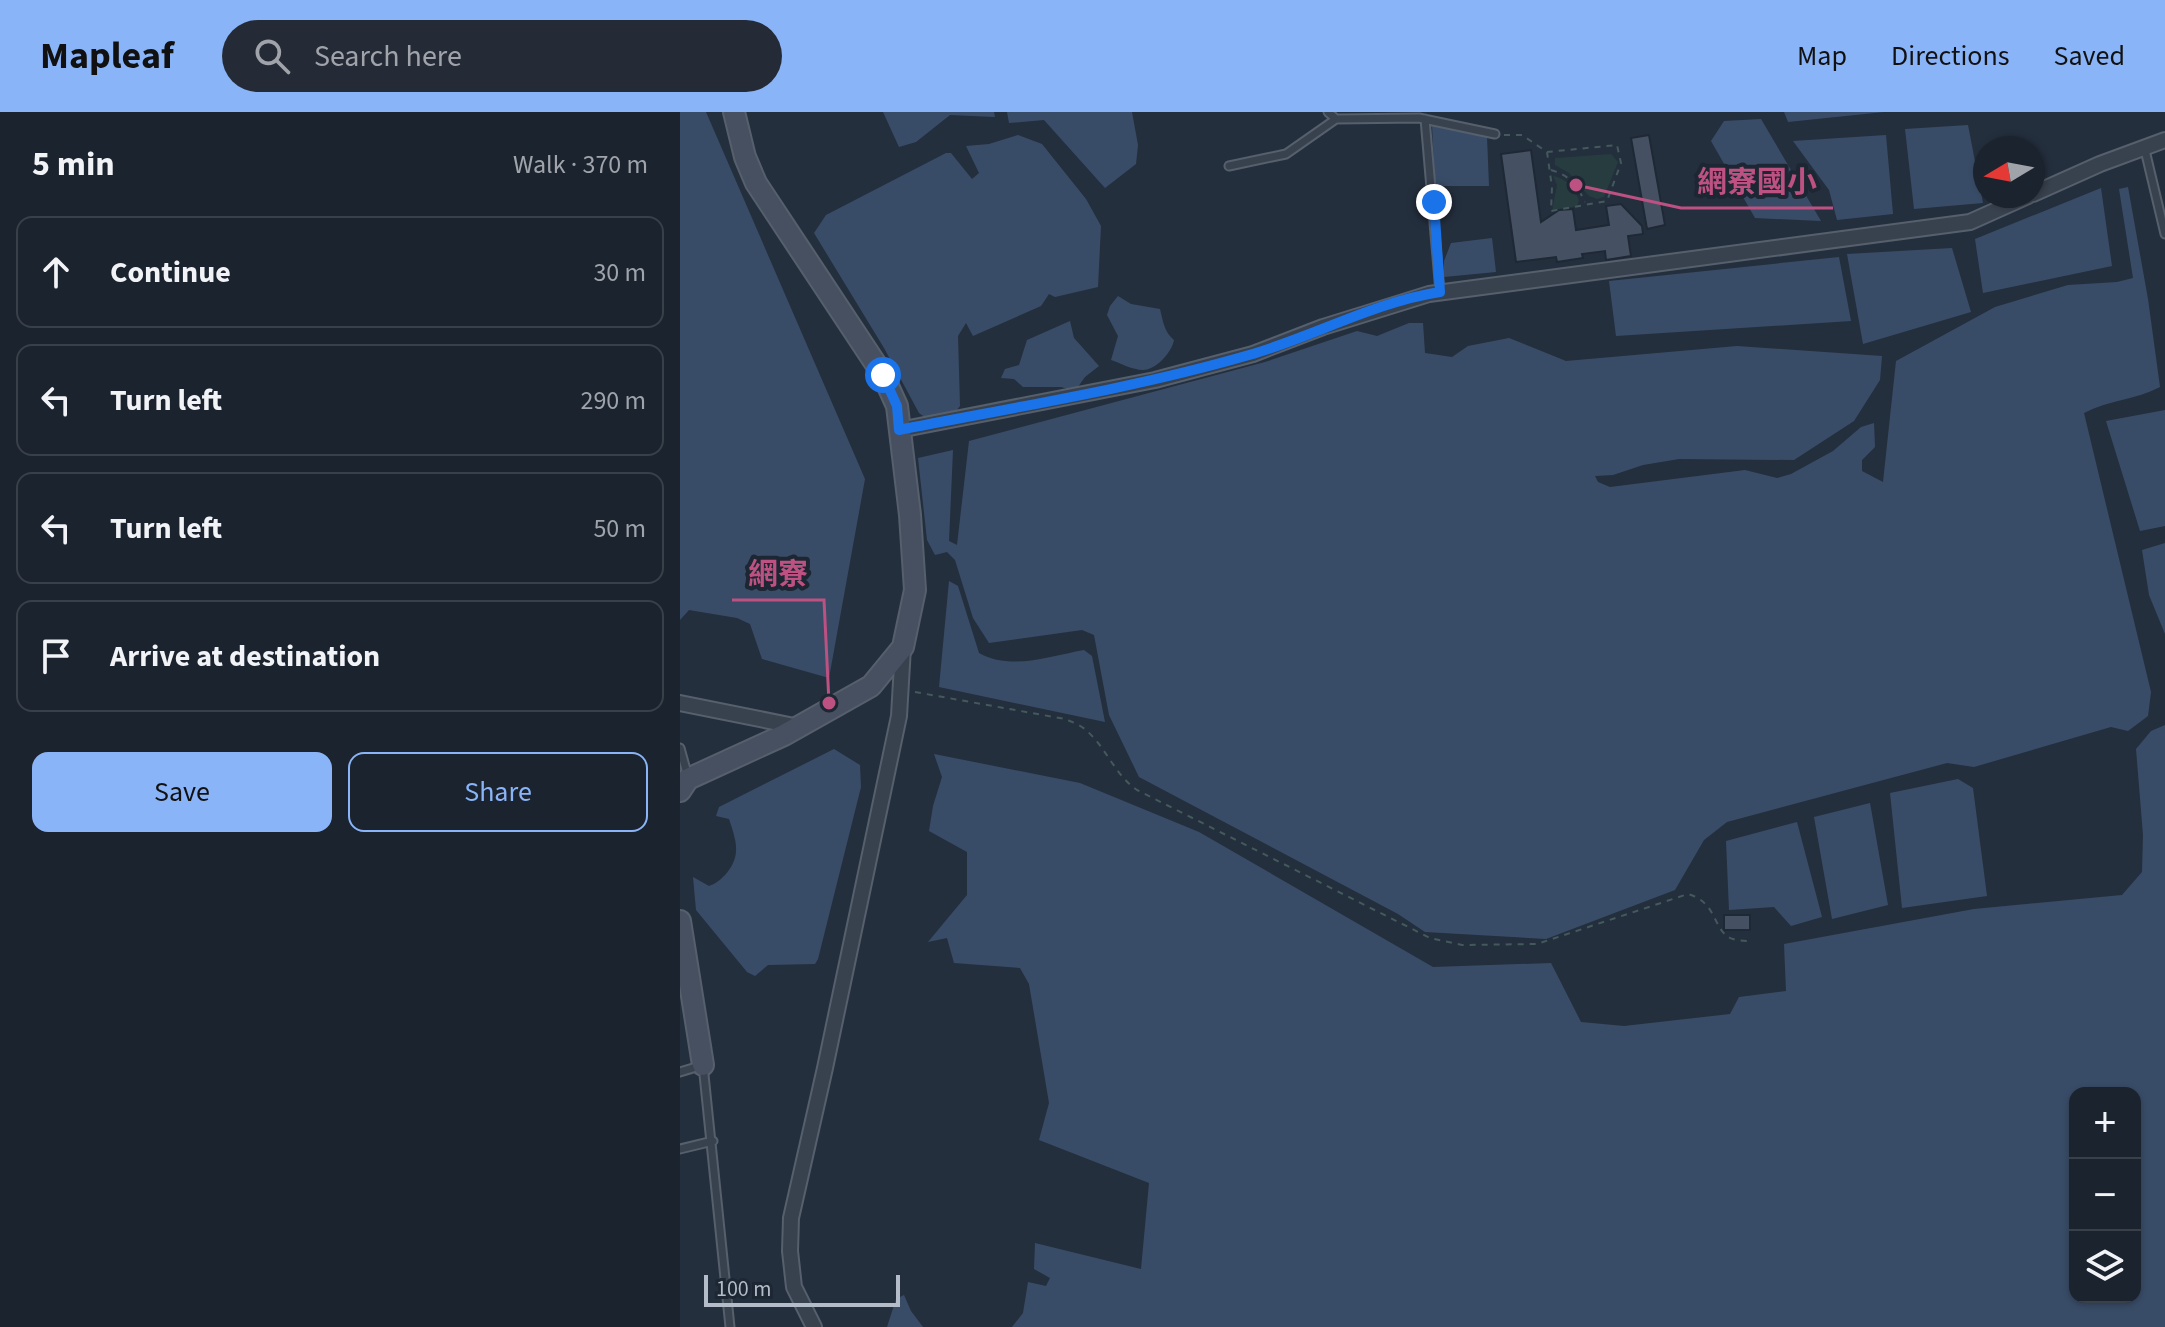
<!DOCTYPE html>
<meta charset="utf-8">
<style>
:root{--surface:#1b232e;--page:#242b36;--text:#f1f3f6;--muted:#a0a4aa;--line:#39404a;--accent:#8ab4f8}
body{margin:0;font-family:"Source Sans 3","Noto Sans TC",sans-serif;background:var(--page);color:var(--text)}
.controls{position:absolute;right:24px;bottom:24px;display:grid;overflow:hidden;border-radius:16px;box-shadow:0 2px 6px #0004}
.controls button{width:72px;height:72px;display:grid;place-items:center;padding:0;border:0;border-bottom:2px solid var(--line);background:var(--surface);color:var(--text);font:40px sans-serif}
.compass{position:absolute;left:1293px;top:24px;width:72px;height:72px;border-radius:50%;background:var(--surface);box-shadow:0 2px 6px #0004;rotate:260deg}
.scale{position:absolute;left:24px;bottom:20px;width:196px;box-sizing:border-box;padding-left:8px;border:4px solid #b4bcc9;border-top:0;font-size:22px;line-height:28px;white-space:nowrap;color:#b4bcc9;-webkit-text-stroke:6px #1d2633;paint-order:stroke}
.stop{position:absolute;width:24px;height:24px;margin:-18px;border:6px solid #1a73e8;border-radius:50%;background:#fff}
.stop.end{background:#1a73e8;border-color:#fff;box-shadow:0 2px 8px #0008}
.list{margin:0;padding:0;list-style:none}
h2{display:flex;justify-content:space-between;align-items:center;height:104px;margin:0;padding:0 32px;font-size:34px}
h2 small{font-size:26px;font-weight:400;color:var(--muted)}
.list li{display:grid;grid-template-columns:52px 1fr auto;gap:24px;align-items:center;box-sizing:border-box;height:112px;margin:0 16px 16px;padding:0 16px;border:2px solid var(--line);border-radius:16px}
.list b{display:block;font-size:30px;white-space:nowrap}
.list em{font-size:26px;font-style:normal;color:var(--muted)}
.actions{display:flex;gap:16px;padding:24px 32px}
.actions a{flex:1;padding:18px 0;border:2px solid var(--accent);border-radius:16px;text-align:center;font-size:28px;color:var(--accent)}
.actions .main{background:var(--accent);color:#111}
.icon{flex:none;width:44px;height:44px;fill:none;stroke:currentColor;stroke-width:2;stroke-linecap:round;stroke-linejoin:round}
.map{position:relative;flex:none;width:1485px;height:1215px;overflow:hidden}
header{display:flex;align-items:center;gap:48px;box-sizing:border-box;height:112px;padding:0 40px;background:var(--accent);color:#111}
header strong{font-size:38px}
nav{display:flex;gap:44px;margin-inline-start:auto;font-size:28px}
.search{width:560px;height:72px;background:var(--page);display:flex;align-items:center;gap:20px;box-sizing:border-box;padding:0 28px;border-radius:44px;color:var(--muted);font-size:30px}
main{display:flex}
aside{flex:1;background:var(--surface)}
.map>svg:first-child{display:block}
</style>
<header>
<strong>Mapleaf</strong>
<div class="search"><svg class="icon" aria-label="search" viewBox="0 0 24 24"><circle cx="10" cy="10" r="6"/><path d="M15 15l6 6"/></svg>Search here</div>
<nav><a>Map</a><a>Directions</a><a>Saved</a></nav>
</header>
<main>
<aside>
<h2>5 min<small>Walk · 370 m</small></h2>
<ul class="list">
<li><svg class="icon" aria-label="ahead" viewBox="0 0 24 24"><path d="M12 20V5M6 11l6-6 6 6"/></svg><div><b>Continue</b></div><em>30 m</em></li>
<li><svg class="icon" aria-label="left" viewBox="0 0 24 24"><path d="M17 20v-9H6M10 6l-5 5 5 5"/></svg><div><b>Turn left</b></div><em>290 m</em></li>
<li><svg class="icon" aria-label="left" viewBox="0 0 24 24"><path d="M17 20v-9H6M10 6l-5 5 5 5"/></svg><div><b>Turn left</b></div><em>50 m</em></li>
<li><svg class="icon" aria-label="arrive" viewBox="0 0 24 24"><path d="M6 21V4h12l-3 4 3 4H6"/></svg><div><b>Arrive at destination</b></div></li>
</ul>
<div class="actions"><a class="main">Save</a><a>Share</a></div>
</aside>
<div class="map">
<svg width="1485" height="1215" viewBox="0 0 1485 1215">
<rect width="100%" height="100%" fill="#242f3e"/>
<path fill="#263c3f" d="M 931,42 L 938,50 L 924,85 L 917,87 L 909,84 L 889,61 L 875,53 L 875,46 Z
M 873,64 C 887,67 893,75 899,88 L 897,94 L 872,99 L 877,73 Z"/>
<path fill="#394c67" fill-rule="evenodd" d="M 0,0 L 26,0 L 185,367 L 149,566 L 82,547 L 70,512 L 57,506 L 9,498 L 0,508 Z
M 203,0 L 314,0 L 315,5 L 270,3 L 236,30 L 219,35 Z
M 327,0 L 452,0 L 458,33 L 456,52 L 425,76 L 364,8 L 329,11 Z
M 1104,0 L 1204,0 L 1108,10 Z
M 1081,7 L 1141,109 L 1075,106 L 1031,29 L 1044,9 Z
M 752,13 L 807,25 L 809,74 L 755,74 Z
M 1288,13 L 1303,91 L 1234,97 L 1225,17 Z
M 338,23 L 362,32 L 406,87 L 421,114 L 418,175 L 375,185 L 369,182 L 361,194 L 293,224 L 286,211 L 278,224 L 280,294 L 272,304 L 250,309 L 239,301 L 204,236 L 134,121 L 146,103 L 266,41 L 271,41 L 292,67 L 299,61 L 286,34 L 309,32 Z
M 1206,23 L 1213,102 L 1157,108 L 1149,78 L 1113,29 Z
M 1448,75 L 1468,187 L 1480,275 C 1456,288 1428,288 1404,301 L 1471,580 L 1468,604 L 1448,619 L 1431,615 L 1294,655 L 1267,651 L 1047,710 L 1024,728 L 995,778 L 866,827 L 745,820 L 718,802 L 459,665 L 429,603 L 414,523 L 402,518 L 309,531 L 293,506 L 275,448 L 267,440 L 255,443 L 247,428 L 238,346 L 273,338 L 269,429 L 277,433 L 289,329 L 585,250 L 677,219 L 697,224 L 729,211 L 743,211 L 745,241 L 772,245 L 788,234 L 829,226 L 886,249 L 1057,234 L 1202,244 L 1200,268 L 1174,309 L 1114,348 L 999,347 L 963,353 L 933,363 L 915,364 L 918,370 L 930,375 L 1065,358 L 1097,366 L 1111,362 L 1153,339 L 1181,315 L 1194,311 L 1195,335 L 1182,348 L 1182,359 L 1203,370 L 1216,249 L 1315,195 L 1388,173 L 1437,170 L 1453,166 L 1439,77 Z
M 1421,76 L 1432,154 L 1303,181 L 1295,127 Z
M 812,126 L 816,160 L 764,165 L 764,149 L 771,131 Z
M 1272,136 L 1291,200 L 1183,232 L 1167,142 Z
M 1159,145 L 1171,209 L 936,224 L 929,169 Z
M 438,184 L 451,192 L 480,197 C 483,209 484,220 494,228 C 492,240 476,258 463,258 C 453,258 440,251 431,248 L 438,224 L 427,203 L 430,194 Z
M 390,209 L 394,226 L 419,254 L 405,265 L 395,279 L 381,275 L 343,275 L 334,267 L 321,266 L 325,257 L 339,253 L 347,228 Z
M 1485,298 L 1485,414 L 1460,419 L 1426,309 Z
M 1485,431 L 1485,522 L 1469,483 L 1462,438 Z
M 269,469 L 278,474 L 299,541 C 331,559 370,544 404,538 L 412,544 L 425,610 L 259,575 Z
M 1485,613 L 1485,1215 L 332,1215 L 343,1201 L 348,1170 L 366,1174 L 370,1166 L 354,1157 L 355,1131 L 461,1157 L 469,1071 L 359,1028 L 369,991 L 349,872 L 340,856 L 274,851 L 267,826 L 248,830 L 287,783 L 287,740 L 249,719 L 253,694 L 262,665 L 254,642 L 400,671 L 519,720 L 753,855 L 871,851 L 901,910 L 944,914 L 1050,902 L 1059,885 L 1106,879 L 1104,832 L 1294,797 L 1442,783 L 1462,760 L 1463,723 L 1456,637 L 1471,619 ZM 1395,981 L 1455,981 L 1455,1185 L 1395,1185 Z
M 154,637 L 180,653 L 181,675 L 138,847 L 135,852 L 88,853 L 75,864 L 67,860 L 16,798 L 13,765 L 29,774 C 42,770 56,753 56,739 C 57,730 52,716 49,707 L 36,704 L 39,695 Z
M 1278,667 L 1293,676 L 1307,784 L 1222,796 L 1210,681 Z
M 1190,691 L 1208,793 L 1152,807 L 1134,705 Z
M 1117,710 L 1142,805 L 1111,814 L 1094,795 L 1049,798 L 1046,729 Z
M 224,1183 L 231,1199 L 243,1215 L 207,1215 L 216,1187 Z"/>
<path fill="#455162" stroke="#1f2835" stroke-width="2" d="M 969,23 L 985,113 L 967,117 L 951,26 Z
M 851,38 L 861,110 L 879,98 L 893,97 L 896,118 L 929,113 L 926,94 L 941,92 L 962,114 L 963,122 L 948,124 L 951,144 L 926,148 L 925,139 L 902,142 L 903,146 L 877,150 L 876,145 L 836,150 L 821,42 Z
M 1044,803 L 1070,803 L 1070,818 L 1044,818 Z"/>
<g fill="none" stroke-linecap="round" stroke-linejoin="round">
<g stroke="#565f6c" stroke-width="11">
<path id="service" d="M 648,0 L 656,7 L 739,6 L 815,22
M 745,7 L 760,180
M 1465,38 L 1485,122
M 549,54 L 606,42 L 656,7
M 0,636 L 8,665
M 0,960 L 23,953 L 50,1215
M 0,1037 L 33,1029"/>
</g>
<g stroke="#565f6c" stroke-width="18">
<path id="minor" d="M 1353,82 L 1420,52 L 1485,28
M 219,318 L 475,268 L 573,242 L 643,215 L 749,182 L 1290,110 L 1348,84
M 0,591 L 119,615
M 134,1215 L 114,1175 L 110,1139 L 111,1106 L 145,956 L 219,604 L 223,535"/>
</g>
<g stroke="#565f6c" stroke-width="24">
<path id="secondary" d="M 0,679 L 8,667 L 104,623 L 191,574 L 223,535 L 235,478 L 230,403 L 217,294 L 203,263 L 76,71 L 65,45 L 54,0
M 0,809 L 23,953"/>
</g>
<path stroke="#44595c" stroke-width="2" stroke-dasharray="6 6" stroke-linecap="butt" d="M 824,23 L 842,23 L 867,40 L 937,33 L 941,51 L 927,89 L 871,99 L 872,75 L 867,40
M 871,58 C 889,63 897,73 905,90
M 235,580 L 385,607 C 392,610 401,613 407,619 C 427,637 435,663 457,678 L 750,826 L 782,833 L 857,832 L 1008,782 C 1039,791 1032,820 1053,827 C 1058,829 1066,829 1072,829"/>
<use href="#service" stroke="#38414e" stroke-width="7"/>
<use href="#minor" stroke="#38414e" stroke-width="14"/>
<use href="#secondary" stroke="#465061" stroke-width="20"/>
</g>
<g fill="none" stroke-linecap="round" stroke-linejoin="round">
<path stroke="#1a73e8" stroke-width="10" d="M 203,263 L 217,294 L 219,318 C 336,295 455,276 569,243 C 633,225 694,190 760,180 L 754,90"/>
</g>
<path fill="none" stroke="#bd5182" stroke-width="3" d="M896 73L1001 96H1153M149 591L144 488H52"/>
<g fill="#bd5182" stroke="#1d2633" stroke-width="3">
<circle cx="896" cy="73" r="8"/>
<circle cx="149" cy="591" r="8"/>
</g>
<g font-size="30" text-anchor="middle" font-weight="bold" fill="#bd5182" stroke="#1d2633" stroke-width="8" stroke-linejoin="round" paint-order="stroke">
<text x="1077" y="80">網寮國小</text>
<text x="98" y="472">網寮</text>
</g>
</svg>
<div class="controls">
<button>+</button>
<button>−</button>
<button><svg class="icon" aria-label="layers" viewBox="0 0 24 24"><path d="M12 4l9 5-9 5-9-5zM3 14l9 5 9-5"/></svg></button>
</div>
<svg class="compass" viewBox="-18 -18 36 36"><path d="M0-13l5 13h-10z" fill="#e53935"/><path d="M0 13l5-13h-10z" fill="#a0a4aa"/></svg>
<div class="scale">100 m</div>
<div class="stop" style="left:203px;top:263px"></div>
<div class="stop end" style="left:754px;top:90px"></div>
</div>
</main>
